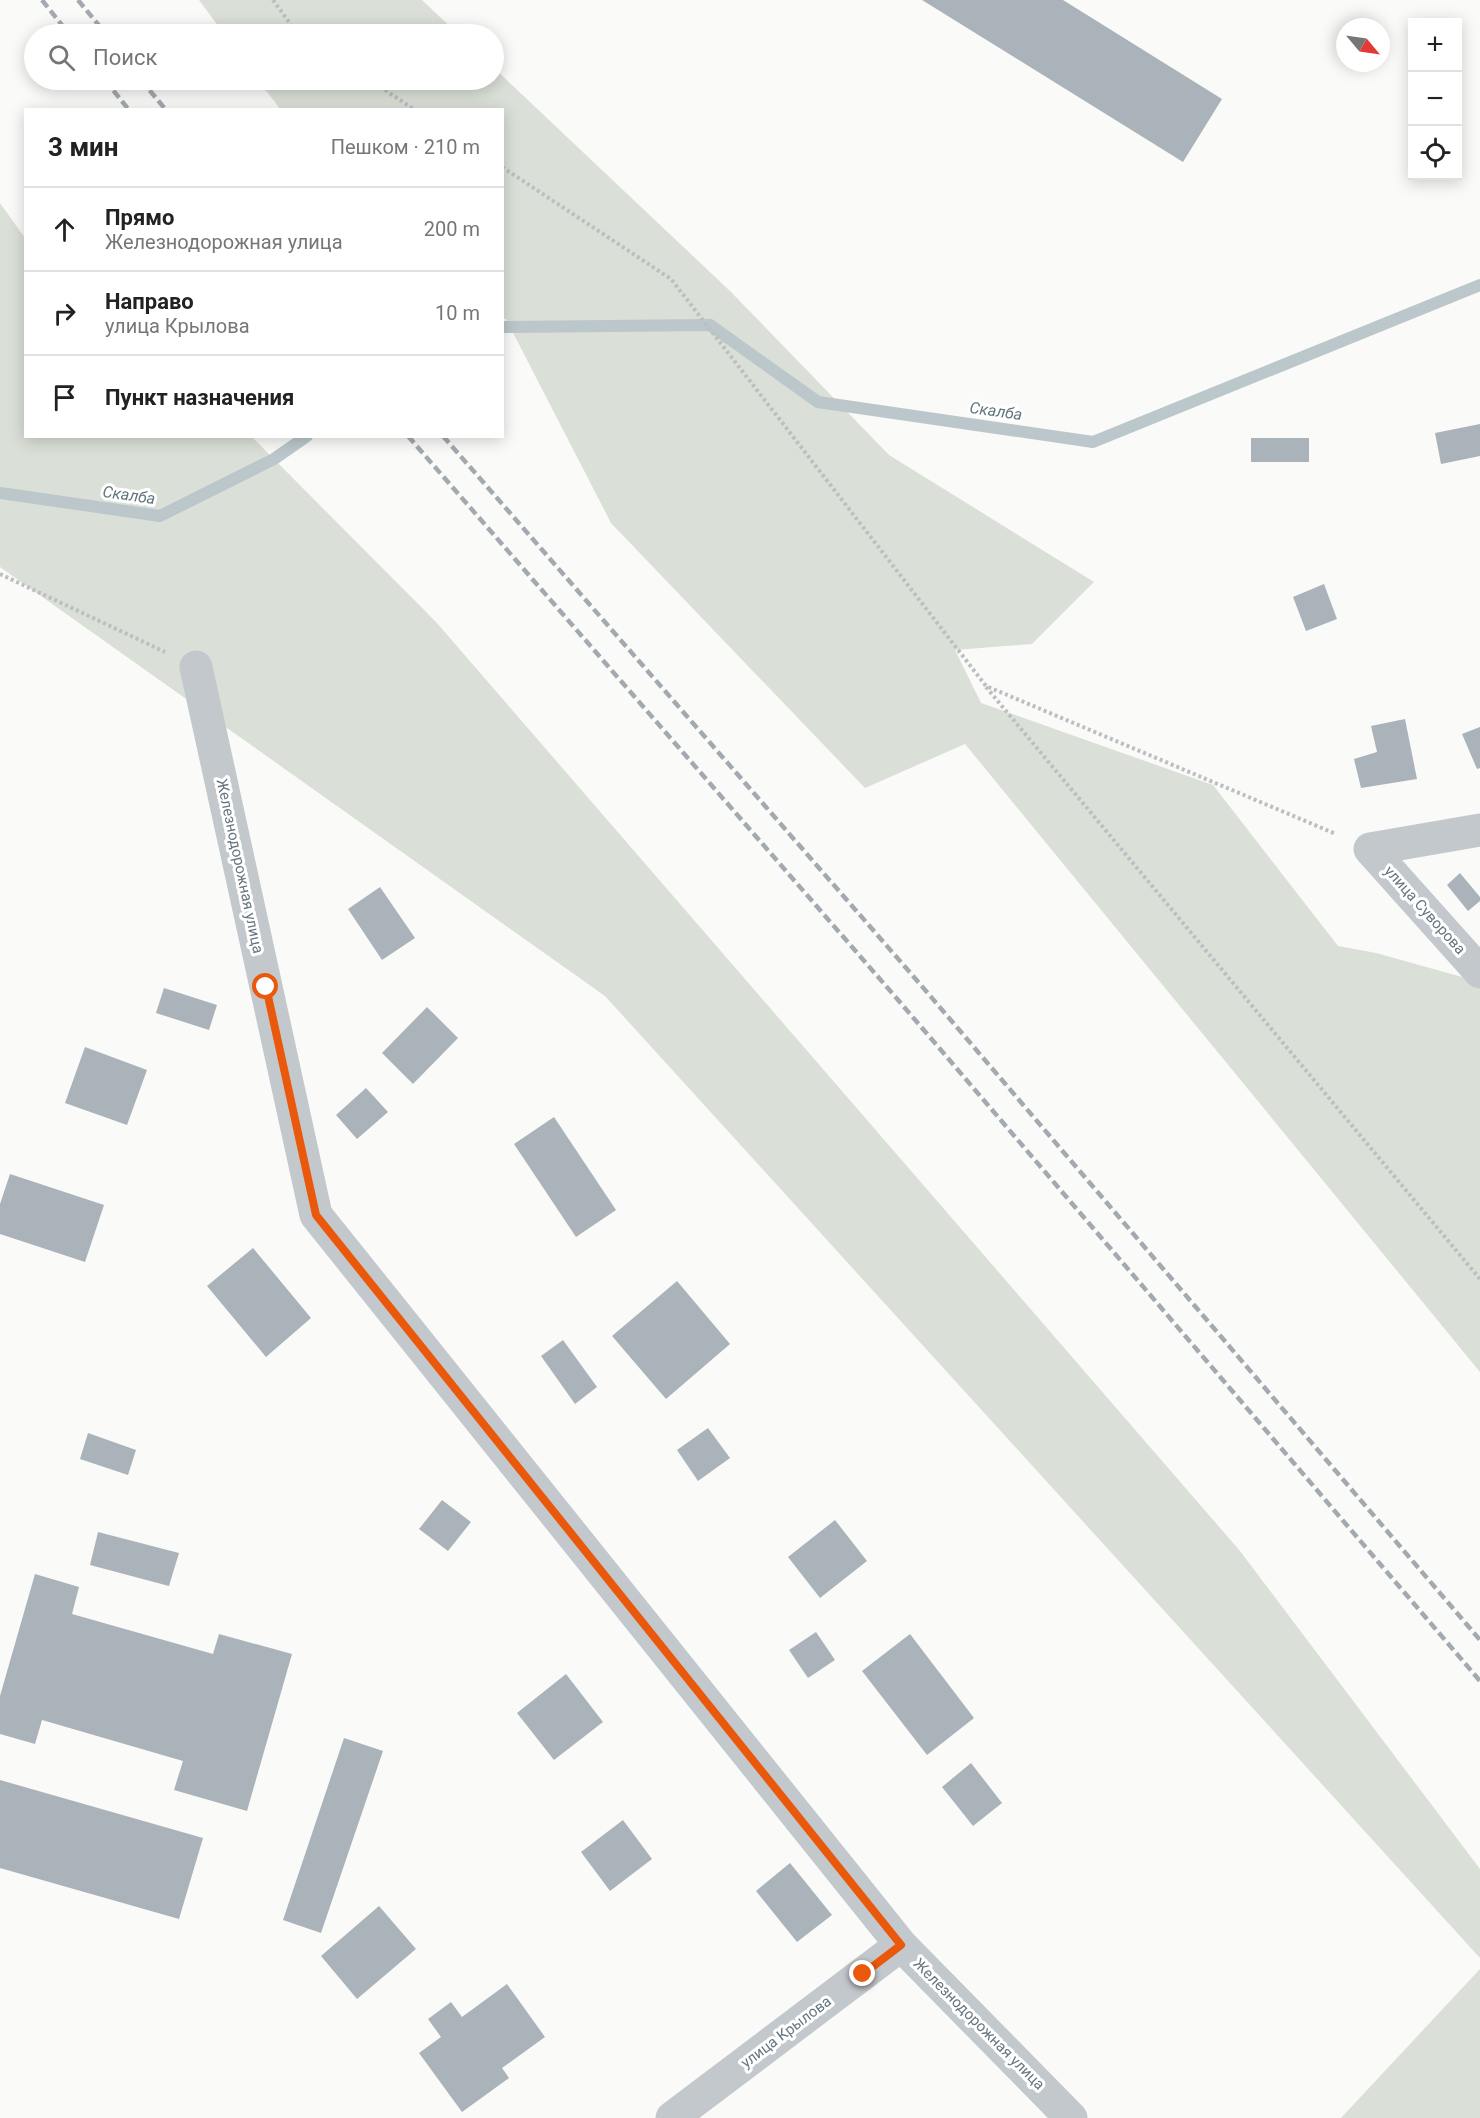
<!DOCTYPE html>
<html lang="ru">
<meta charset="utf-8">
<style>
:root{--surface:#fff;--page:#f2f2f2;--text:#222;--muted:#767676;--line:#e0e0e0}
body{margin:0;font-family:Roboto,sans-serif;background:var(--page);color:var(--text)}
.controls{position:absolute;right:18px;top:18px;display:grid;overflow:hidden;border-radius:0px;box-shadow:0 3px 15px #0003}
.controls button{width:54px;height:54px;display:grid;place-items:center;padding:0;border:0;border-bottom:2px solid var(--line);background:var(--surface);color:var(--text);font:30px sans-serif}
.compass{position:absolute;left:1336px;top:18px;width:54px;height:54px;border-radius:50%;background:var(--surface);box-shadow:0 3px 15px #0003;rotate:119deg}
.stop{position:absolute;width:18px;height:18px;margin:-14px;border:4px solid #ea580c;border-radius:50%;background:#fff}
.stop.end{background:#ea580c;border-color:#fff;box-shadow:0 2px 6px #0008}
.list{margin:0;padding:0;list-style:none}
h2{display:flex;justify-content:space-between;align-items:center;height:78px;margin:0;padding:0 24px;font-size:26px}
h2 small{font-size:20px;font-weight:400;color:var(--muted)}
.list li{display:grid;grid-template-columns:39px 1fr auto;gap:18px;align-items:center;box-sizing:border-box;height:84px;padding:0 24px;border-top:2px solid var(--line)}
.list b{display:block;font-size:22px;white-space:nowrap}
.list p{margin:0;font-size:20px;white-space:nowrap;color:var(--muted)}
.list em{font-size:20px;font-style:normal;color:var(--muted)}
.icon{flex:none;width:33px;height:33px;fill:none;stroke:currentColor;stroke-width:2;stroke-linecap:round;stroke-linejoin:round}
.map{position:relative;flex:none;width:1480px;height:2118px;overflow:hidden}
.search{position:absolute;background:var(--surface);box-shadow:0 3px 15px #0003;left:24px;top:24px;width:480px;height:66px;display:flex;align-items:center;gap:15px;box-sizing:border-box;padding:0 21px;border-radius:33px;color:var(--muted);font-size:22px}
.panel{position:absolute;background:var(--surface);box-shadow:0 3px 15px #0003;left:24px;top:108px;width:480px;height:330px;border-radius:0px}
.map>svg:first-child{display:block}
</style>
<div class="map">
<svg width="1480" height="2118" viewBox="0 0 1480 2118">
<rect width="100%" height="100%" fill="#fafaf8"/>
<path fill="#dadfd7" d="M 199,0 L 422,0 L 458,34 L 224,34 Z
M 494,68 L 731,292 L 889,455 L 1094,582 L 1032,644 L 955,650 L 981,703 L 1213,785 L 1338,946 L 1376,953 L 1480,982 L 1480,1372 L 965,744 L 865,788 L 611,523 L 506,319 L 503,318 L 502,110 L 280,109 L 258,80 L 494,80 Z
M 0,203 L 25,238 L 26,436 L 252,437 L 436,622 L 1240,1551 L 1480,1869 L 1480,1958 L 605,996 L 0,567 Z
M 1480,1969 L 1480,2118 L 1341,2118 Z"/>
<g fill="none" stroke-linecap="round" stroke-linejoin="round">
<path stroke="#bbc7cb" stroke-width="12" d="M 502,327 L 710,325 L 818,402 L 1093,442 L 1480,285
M 0,493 L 160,516 L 274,459 L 307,436"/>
</g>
<path fill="#aab3b9" d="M 922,0 L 1063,0 L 1222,99 L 1183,162 Z
M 1480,424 L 1480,456 L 1441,464 L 1435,433 Z
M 1251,438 L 1309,438 L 1309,462 L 1251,462 Z
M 1324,584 L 1337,619 L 1306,631 L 1293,597 Z
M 1405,719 L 1417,779 L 1361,788 L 1354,759 L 1377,752 L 1371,726 Z
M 1480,727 L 1480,768 L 1477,769 L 1462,734 Z
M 1460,873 L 1480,897 L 1480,901 L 1468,911 L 1447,885 Z
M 380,887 L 415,938 L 382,960 L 348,909 Z
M 164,988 L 217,1005 L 209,1030 L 156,1013 Z
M 427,1007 L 458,1038 L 413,1084 L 382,1053 Z
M 85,1047 L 147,1070 L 127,1125 L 65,1103 Z
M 366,1088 L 388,1112 L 357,1139 L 336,1115 Z
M 554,1117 L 616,1210 L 576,1237 L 514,1144 Z
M 10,1174 L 104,1205 L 85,1262 L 0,1234 L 0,1204 Z
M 253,1248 L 311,1318 L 266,1357 L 207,1286 Z
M 677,1281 L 730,1344 L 666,1399 L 612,1336 Z
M 563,1340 L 597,1387 L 575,1404 L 541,1356 Z
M 708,1428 L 730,1458 L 698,1481 L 677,1450 Z
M 88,1433 L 136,1450 L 128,1475 L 80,1459 Z
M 442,1500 L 471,1522 L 448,1551 L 419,1529 Z
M 835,1520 L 867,1561 L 820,1598 L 788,1557 Z
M 98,1532 L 179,1553 L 169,1586 L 90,1565 Z
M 35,1574 L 79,1587 L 72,1614 L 213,1654 L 219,1634 L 292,1654 L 247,1811 L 174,1790 L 183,1761 L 42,1720 L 35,1744 L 0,1734 L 0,1696 Z
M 816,1632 L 835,1660 L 808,1678 L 789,1650 Z
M 910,1634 L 974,1718 L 927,1755 L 862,1671 Z
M 566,1674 L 603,1722 L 554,1760 L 517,1713 Z
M 344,1738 L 383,1751 L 321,1933 L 283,1920 Z
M 971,1763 L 1002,1803 L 973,1826 L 942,1787 Z
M 0,1780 L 203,1838 L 179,1919 L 0,1868 Z
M 623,1820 L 652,1859 L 610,1891 L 581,1852 Z
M 790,1863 L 832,1915 L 797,1942 L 756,1891 Z
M 379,1906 L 416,1949 L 357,1999 L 321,1956 Z
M 507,1984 L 545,2037 L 502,2068 L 509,2078 L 462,2112 L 419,2053 L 441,2037 L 428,2019 L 451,2002 L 462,2017 Z"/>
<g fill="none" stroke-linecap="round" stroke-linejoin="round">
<path stroke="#bbbfc2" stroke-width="4" stroke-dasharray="3 3" stroke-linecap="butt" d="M 273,0 L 294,29 L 302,34
M 370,80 L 415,110
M 502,167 L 671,279 L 986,686 L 1336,834
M 0,574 L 165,652
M 986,687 L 1480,1279"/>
<path stroke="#c3c8cc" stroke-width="33" d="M 196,667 L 316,1215 L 901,1945 L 1071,2118
M 1370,849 L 1480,972
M 1370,849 L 1480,830
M 672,2118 L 901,1945"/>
<path stroke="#a2aab0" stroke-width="4.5" stroke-dasharray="9 4.5" stroke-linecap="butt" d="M 42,0 L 69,34
M 78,0 L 106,34
M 105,80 L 129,110
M 141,80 L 166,110
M 408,436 L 899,1001 L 1480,1681
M 443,436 L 920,984 L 1480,1640"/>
</g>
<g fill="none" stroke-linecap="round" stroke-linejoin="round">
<path stroke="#ea580c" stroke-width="8" d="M 266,987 L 316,1215 L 901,1945 L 863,1974"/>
</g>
<g text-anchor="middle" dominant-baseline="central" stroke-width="6" stroke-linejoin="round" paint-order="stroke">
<g font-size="15" fill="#657683" stroke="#fff">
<text transform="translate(240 866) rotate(78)">Железнодорожная улица</text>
<text transform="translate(1425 910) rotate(48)">улица Суворова</text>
<text transform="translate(979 2024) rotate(45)">Железнодорожная улица</text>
<text transform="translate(786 2032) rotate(-37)">улица Крылова</text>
</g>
<g font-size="16" font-style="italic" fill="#60757c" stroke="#fff">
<text transform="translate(996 411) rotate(8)">Скалба</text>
<text transform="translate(129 495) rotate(8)">Скалба</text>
</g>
</g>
</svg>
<div class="controls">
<button>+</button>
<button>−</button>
<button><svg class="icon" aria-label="locate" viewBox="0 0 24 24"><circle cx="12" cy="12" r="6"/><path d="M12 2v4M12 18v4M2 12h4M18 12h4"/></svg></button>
</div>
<svg class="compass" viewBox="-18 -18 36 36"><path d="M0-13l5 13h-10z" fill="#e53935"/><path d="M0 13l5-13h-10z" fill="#767676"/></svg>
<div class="stop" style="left:266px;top:987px"></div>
<div class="stop end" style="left:863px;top:1974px"></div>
<div class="search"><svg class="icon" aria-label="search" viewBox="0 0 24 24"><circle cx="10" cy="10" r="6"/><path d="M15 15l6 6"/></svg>Поиск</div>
<section class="panel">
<h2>3 мин<small>Пешком · 210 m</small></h2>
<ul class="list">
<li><svg class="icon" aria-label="ahead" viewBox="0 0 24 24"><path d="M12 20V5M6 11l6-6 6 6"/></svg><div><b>Прямо</b><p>Железнодорожная улица</p></div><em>200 m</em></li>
<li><svg class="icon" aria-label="right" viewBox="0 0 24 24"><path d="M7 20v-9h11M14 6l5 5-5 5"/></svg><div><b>Направо</b><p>улица Крылова</p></div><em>10 m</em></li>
<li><svg class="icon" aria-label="arrive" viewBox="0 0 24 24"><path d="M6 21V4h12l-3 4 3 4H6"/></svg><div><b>Пункт назначения</b></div></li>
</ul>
</section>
</div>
